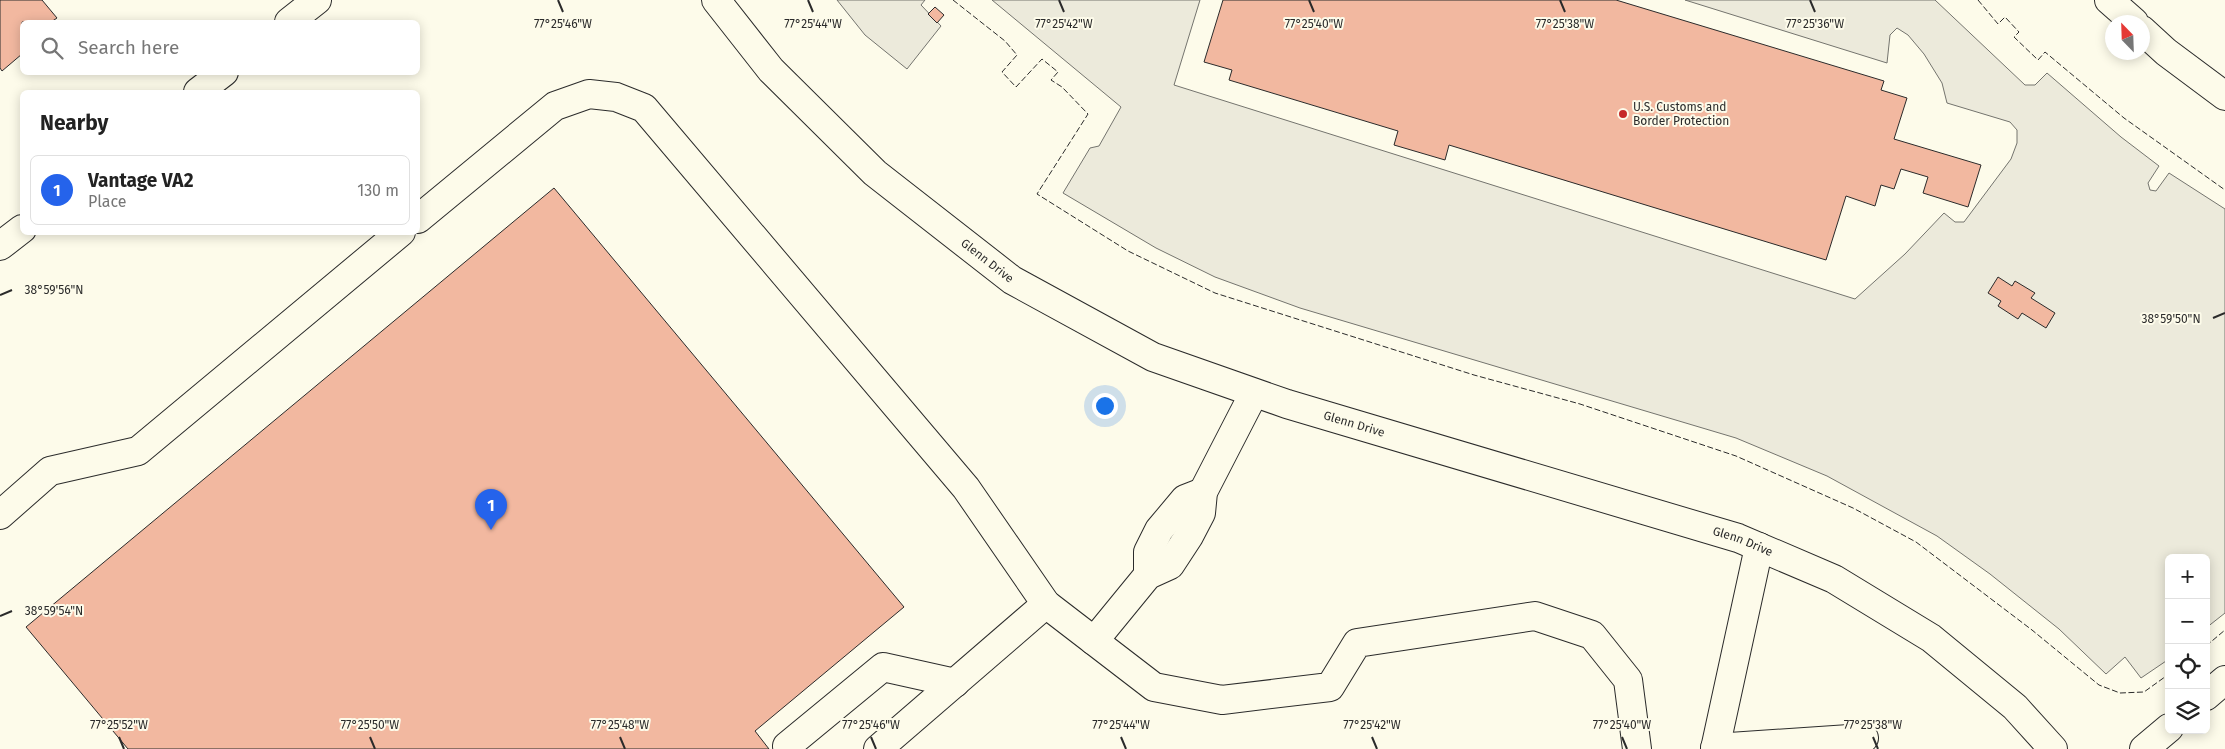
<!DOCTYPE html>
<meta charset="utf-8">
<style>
:root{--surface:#fff;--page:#f2f2f2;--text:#222;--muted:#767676;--line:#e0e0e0;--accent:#2563eb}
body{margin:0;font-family:"Fira Sans",sans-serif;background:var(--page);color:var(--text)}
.controls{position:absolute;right:15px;bottom:15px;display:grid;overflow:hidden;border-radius:8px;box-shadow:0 2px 12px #0003}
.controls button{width:45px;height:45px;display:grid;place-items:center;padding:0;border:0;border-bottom:1px solid var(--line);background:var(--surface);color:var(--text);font:25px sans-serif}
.compass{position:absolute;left:2105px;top:15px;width:45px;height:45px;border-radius:50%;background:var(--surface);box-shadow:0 2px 12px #0003;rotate:337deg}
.you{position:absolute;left:1104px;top:405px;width:18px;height:18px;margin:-12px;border:4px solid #fff;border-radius:50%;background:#1a73e8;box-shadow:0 0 0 8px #1a73e833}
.badge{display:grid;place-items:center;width:32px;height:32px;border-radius:50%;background:var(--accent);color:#fff;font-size:16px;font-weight:700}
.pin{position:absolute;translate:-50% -41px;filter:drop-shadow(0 1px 2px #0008)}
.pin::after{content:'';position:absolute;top:26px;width:18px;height:15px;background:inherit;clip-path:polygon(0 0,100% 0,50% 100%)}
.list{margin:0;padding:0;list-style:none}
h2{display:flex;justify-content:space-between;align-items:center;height:65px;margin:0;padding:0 20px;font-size:21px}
h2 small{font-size:16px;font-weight:400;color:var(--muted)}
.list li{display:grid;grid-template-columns:32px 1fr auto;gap:15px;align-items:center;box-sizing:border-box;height:70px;margin:0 10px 10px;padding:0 10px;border:1px solid var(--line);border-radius:8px}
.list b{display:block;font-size:19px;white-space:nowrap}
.list p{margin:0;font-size:16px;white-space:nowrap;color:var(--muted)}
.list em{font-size:16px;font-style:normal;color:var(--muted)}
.icon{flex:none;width:28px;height:28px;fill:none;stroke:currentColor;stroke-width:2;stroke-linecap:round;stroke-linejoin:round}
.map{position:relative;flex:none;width:2225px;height:749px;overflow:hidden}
.search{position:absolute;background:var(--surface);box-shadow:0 2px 12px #0003;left:20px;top:20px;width:400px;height:55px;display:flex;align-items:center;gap:12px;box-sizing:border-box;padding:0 18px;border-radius:8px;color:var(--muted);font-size:19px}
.panel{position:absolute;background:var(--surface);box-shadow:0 2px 12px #0003;left:20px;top:90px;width:400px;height:145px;border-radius:8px}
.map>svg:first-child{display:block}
</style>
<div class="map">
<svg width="2225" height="749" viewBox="0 0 2225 749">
<rect width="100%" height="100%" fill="#fdfbea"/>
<path fill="#eceadb" stroke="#74746e" d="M 837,0 L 925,0 L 921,5 L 941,26 L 907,69 L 865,35 Z
M 992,0 L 1200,0 L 1174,85 L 1855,299 L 1905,254 L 1944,213 L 1955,222 L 1964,222 L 2011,159 L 2017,143 L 2017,130 L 2010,122 L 1947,103 L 1942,83 L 1924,54 L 1908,35 L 1897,28 L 1890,35 L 1887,63 L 1685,0 L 1935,0 L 2025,85 L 2035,85 L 2047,73 L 2121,137 L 2159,166 L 2148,183 L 2150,190 L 2156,191 L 2169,173 L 2225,209 L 2225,613 L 2206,628 L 2206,558 L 2169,558 L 2169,659 L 2141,678 L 2125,657 L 2106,674 L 2059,629 L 1990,574 L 1937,536 L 1827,476 L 1736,438 L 1300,308 L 1215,277 L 1156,248 L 1063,193 L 1090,148 L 1099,146 L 1121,107 Z"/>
<path fill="#f2b8a0" stroke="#2b2b2b" d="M 0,0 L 42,0 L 57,18 L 51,22 L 22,22 L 22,54 L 2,71 L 0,68 Z
M 1223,0 L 1616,0 L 1884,81 L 1881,90 L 1907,98 L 1894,139 L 1981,165 L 1968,207 L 1923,193 L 1928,177 L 1901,169 L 1894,189 L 1881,185 L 1875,206 L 1846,196 L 1826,260 L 1449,145 L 1445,160 L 1394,145 L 1398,131 L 1229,80 L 1232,70 L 1204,62 Z
M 935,7 L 944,15 L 937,23 L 928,14 Z
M 554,188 L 904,607 L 755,731 L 769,749 L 128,749 L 26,627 Z
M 1998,277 L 2012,286 L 2015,281 L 2035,293 L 2031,298 L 2055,313 L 2046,328 L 2022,313 L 2018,319 L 1998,306 L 2001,301 L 1988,293 Z"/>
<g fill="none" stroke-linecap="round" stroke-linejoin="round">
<g stroke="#2b2b2b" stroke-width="30">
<g id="minor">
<path id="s1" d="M 716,0 L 771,70 L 875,173 L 1012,280 L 1153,357 L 1287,404 L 1738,538 L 1834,579 L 1931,638 L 2015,707 L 2053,749"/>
<path d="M 289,22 L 317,0"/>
<path d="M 198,92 L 224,72"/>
<path d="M 418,219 L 555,106 L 589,94 L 616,97 L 644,108 L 966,488 L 1046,604 L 1154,687 L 1222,700 L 1330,687 L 1357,643 L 1535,616 L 1592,635 L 1628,680 L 1637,749"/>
<path d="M 0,246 L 22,229"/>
<path d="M 0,515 L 50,471 L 138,451 L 401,232"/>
<path d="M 1148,575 L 1148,552 L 1159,530 L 1185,499 L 1203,492"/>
<path d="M 1094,641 L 1148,575 L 1170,565 L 1189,536 L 1201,513 L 1203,492 L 1254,393"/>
<path d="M 2206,696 L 2225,680"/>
<path d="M 787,746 L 883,667 L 955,683"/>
<path d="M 1715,748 L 1864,738"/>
<path d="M 878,749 L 1046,604"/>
<path d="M 1715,749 L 1759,547"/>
<path d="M 2144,749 L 2169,728"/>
</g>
</g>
<g stroke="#2b2b2b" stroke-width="30">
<path id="major" d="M 2109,0 L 2134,22
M 2142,30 L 2166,52 L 2225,96"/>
</g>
<use href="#minor" stroke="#fdfbea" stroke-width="28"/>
<use href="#major" stroke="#fdfbea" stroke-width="28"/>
<path stroke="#2b2b2b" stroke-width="1" stroke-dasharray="6 2.5" stroke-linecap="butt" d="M 953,0 L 1005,41 L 1017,55 L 1002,72 L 1016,87 L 1042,59 L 1058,72 L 1051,80 L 1062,87 L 1088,114 L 1037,194 L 1128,251 L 1215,293 L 1474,375 L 1580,404 L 1736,456 L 1853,508 L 1916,542 L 2032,630 L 2099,685 L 2120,693 L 2144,692 L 2169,674
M 1978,0 L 1998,24 L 2005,17 L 2019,32 L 2014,37 L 2038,60 L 2045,52 L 2124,118 L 2225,190
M 2206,646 L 2225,630"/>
</g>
<path fill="none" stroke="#2b2b2b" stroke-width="2" d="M 558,0 L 563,12M 808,0 L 813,12M 1059,0 L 1064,12M 1309,0 L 1314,12M 1560,0 L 1565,12M 1810,0 L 1815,12M 0,295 L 12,290M 2213,318 L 2225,313M 0,616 L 12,611M 119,737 L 124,749M 370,737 L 375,749M 620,737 L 625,749M 871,737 L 876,749M 1121,737 L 1126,749M 1372,737 L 1377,749M 1622,737 L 1627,749M 1873,737 L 1878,749"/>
<circle fill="#c62828" stroke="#fdfbea" stroke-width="2" cx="1623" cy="114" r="5"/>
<g text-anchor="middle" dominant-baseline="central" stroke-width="4" stroke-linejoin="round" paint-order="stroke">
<g font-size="12" fill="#2b2b2b" stroke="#fdfbea" text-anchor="start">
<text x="1633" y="107">U.S. Customs and<tspan x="1633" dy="14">Border Protection</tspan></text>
</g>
<g font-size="12" fill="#2b2b2b" stroke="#fdfbea">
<text stroke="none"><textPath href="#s1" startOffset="378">Glenn Drive</textPath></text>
<text stroke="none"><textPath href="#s1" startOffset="782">Glenn Drive</textPath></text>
<text stroke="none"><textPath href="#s1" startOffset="1188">Glenn Drive</textPath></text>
</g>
</g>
<g font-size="12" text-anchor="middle" fill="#2b2b2b" stroke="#fdfbea" stroke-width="4" stroke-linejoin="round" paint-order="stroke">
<text x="563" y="28">77°25'46"W</text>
<text x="813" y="28">77°25'44"W</text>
<text x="1064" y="28">77°25'42"W</text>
<text x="1314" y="28">77°25'40"W</text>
<text x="1565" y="28">77°25'38"W</text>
<text x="1815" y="28">77°25'36"W</text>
<text x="54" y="294">38°59'56"N</text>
<text x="2171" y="323">38°59'50"N</text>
<text x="54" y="615">38°59'54"N</text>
<text x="119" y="729">77°25'52"W</text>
<text x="370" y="729">77°25'50"W</text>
<text x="620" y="729">77°25'48"W</text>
<text x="871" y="729">77°25'46"W</text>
<text x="1121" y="729">77°25'44"W</text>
<text x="1372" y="729">77°25'42"W</text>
<text x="1622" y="729">77°25'40"W</text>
<text x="1873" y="729">77°25'38"W</text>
</g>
</svg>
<div class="controls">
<button>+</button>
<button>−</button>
<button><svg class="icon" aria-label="locate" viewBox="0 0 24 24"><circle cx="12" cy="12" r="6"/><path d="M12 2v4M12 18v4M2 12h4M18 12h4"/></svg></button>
<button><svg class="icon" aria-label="layers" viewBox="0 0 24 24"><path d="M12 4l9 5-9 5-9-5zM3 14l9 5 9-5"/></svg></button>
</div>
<svg class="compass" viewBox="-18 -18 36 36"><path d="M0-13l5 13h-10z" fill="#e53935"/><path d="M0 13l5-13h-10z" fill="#767676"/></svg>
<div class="you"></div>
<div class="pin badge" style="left:491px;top:530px">1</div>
<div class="search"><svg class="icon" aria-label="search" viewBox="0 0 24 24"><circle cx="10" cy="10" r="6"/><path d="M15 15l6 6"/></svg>Search here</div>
<section class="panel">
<h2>Nearby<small></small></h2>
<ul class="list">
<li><span class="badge">1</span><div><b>Vantage VA2</b><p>Place</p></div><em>130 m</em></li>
</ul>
</section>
</div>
